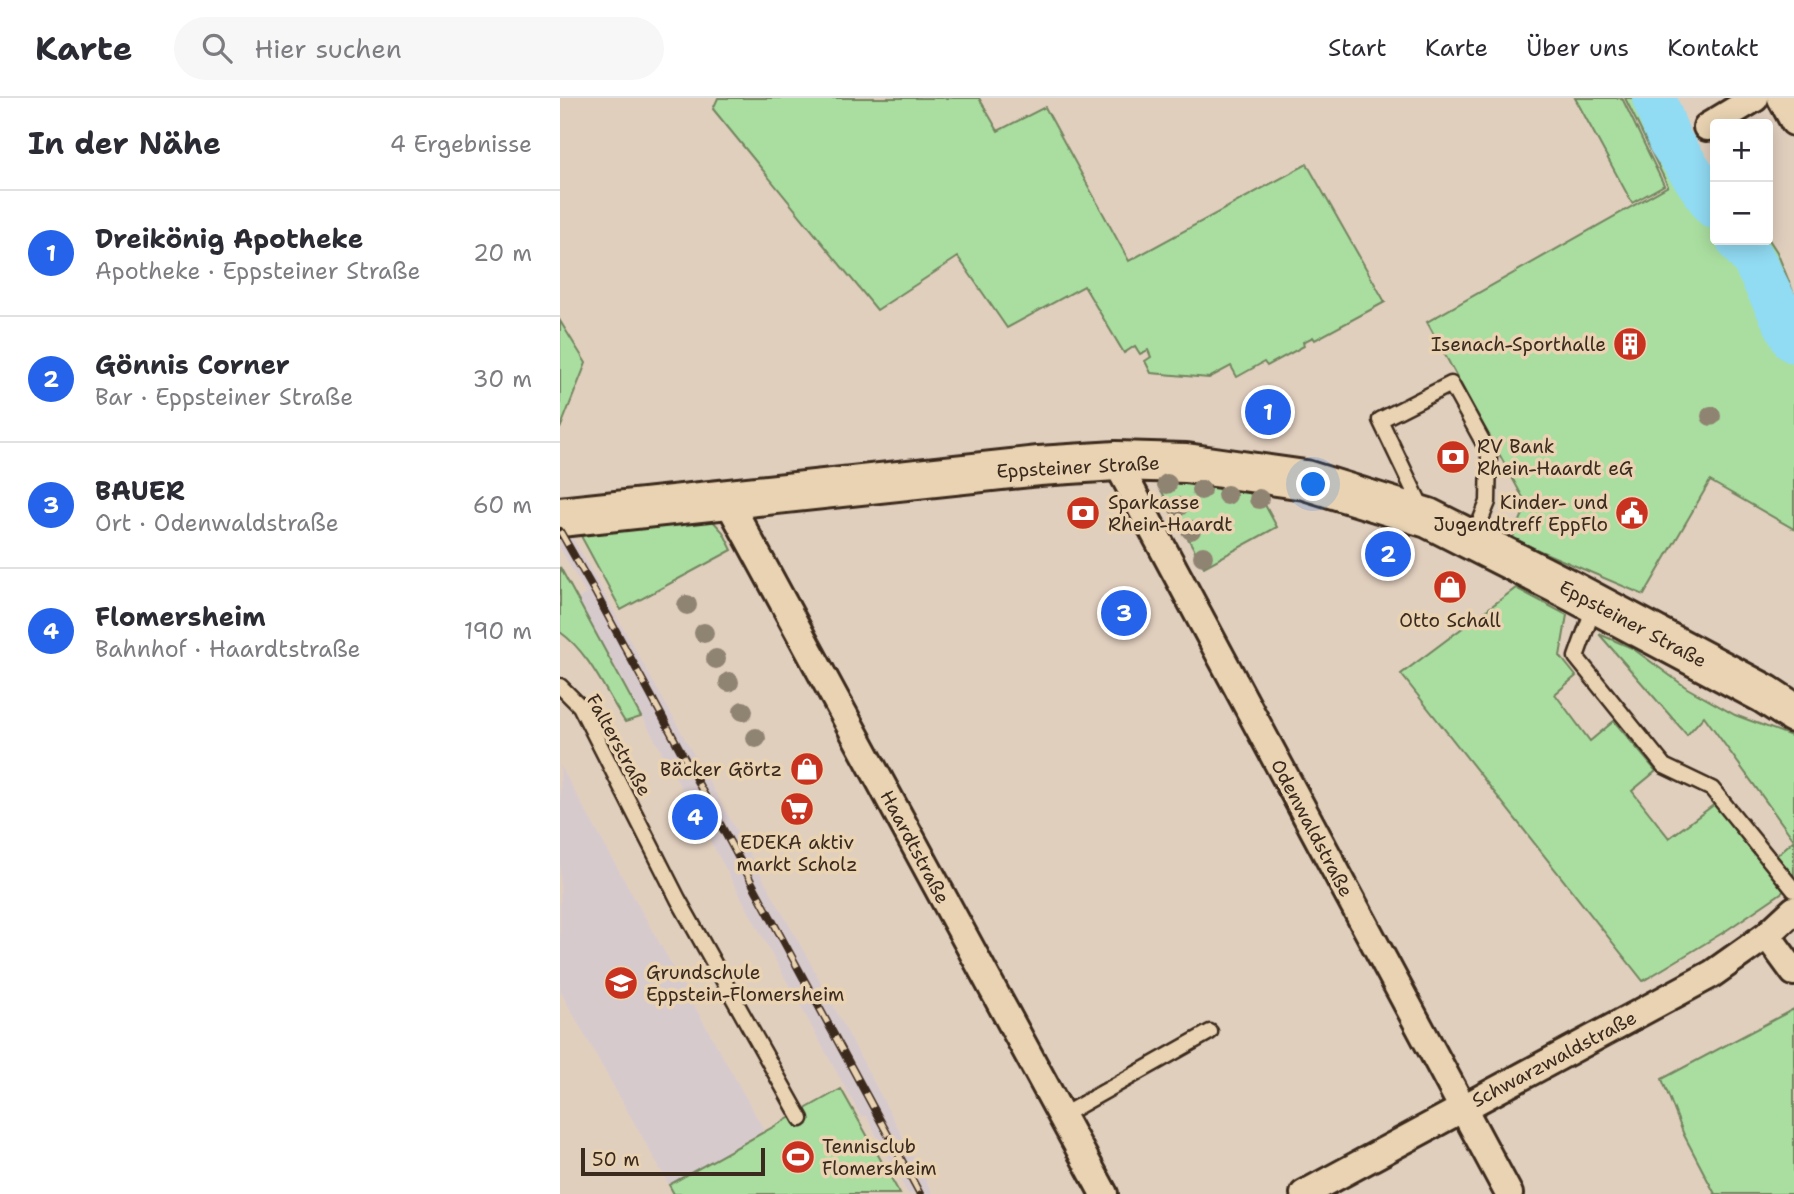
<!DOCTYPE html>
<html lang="de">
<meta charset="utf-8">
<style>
:root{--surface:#fff;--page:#f7f7f7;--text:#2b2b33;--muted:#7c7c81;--line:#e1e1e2;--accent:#2563eb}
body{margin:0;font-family:"Shantell Sans",sans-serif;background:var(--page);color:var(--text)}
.controls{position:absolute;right:21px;top:21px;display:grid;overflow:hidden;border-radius:7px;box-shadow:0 4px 18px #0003}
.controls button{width:63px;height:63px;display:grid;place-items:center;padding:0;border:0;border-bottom:2px solid var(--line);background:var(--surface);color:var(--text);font:35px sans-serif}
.scale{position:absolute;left:21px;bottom:18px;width:184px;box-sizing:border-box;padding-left:7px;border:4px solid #3b2a1e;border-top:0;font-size:19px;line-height:24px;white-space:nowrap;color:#3b2a1e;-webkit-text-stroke:5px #e9d3b2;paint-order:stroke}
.you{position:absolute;left:754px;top:387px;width:24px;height:24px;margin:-18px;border:5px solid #fff;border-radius:50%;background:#1a73e8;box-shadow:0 0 0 10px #1a73e833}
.badge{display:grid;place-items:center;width:46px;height:46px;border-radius:50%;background:var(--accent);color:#fff;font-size:23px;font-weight:700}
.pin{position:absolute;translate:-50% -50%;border:4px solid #fff;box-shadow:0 2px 7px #0006}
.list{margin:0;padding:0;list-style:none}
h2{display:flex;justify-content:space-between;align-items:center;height:91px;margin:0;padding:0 28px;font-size:30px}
h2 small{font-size:23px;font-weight:400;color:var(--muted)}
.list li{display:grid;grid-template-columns:46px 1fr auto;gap:21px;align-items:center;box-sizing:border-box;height:126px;padding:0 28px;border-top:2px solid var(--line)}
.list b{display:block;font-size:26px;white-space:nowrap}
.list p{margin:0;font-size:23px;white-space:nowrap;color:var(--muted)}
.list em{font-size:23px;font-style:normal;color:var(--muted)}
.icon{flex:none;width:38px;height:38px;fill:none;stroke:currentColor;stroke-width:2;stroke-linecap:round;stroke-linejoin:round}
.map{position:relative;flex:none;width:1234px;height:1096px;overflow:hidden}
header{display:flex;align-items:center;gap:42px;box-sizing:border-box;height:98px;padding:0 35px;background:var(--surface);border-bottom:2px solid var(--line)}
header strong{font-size:33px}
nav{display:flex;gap:38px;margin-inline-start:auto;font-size:24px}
.search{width:490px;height:63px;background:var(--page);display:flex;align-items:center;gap:18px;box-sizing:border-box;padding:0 24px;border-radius:38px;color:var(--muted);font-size:26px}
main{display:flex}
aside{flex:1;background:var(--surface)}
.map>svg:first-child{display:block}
</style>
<header>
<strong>Karte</strong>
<div class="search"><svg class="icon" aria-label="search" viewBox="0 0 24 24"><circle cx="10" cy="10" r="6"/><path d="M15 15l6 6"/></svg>Hier suchen</div>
<nav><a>Start</a><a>Karte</a><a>Über uns</a><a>Kontakt</a></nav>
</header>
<main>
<aside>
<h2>In der Nähe<small>4 Ergebnisse</small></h2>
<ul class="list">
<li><span class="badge">1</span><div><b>Dreikönig Apotheke</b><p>Apotheke · Eppsteiner Straße</p></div><em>20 m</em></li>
<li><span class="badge">2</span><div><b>Gönnis Corner</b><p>Bar · Eppsteiner Straße</p></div><em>30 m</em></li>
<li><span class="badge">3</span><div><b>BAUER</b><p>Ort · Odenwaldstraße</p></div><em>60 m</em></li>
<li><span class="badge">4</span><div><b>Flomersheim</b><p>Bahnhof · Haardtstraße</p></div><em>190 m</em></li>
</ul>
</aside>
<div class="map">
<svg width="1234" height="1096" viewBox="0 0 1234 1096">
<rect width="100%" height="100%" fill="#e1cfbe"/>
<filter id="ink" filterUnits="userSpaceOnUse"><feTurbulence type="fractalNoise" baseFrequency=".0143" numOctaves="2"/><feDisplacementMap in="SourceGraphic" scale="14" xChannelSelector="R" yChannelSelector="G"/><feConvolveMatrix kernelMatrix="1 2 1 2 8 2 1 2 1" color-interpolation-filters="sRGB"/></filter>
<g filter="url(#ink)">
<path fill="#d7cacd" d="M 0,417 L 256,875 L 373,1096 L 348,1096 L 306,1018 L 301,1019 L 18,501 L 26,496 L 0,450 Z
M 0,667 L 204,1032 L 109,1087 L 0,893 Z"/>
<path fill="#aadea0" stroke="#72845f" stroke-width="2" d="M 158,0 L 419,0 L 438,33 L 485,9 L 569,163 L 747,66 L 825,204 L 755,242 L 753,239 L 743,244 L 744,248 L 707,268 L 704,264 L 677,279 L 671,268 L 649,280 L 591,275 L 585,263 L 591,259 L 588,252 L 580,256 L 575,248 L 564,255 L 524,188 L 447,230 L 398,159 L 317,212 L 153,11 Z
M 1015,0 L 1062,0 L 1104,87 L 1072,105 Z
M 1065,0 L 1114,0 L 1118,23 L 1155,77 L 1155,142 L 1208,140 L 1217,154 L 1234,196 L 1234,431 L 1150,383 L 1084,497 L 952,441 L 967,407 L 867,224 L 1108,88 Z
M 0,223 L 26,265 L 0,331 Z
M 593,378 L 697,392 L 717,429 L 644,469 Z
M 136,422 L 152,422 L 163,434 L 172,452 L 61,512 L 21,438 L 56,429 L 77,431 Z
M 0,469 L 81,619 L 65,624 C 46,595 29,554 0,534 Z
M 956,490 L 1007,517 L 1000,558 L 1016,578 L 995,596 L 1030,643 L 1054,623 L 1096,673 L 1072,693 L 1109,740 L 1155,706 L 1224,793 L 1164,834 L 1083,883 L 841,576 Z
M 1039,536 L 1072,550 L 1127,590 L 1175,617 L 1234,639 L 1234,779 L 1216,758 L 1234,742 L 1144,618 L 1127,637 Z
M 1234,911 L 1234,1096 L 1155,1096 L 1124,1037 L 1102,981 Z
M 281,991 L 340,1096 L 114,1096 L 109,1087 Z"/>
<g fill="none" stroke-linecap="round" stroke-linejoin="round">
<path stroke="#91dbf3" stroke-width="44" d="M 1094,0 L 1110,43 L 1155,109
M 1178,142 L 1194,163 L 1234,243"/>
<g stroke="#3b2a1e" stroke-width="19">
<path id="service" d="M 863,412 L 820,322 L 891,286 L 929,355 L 928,404 L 913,441
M 1035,506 L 1016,559 L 1104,668 L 1152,691 L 1234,792
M 0,588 L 20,608 L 118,801 L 241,1021
M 501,1018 L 650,934"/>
</g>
<g stroke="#3b2a1e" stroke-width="32">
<path id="minor" d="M 1221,0 L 1234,24
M 1147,29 L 1195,0
M 556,363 L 949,1096
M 167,401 L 544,1096
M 1207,837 L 1234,874
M 744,1096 L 1152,876 L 1207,837 L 1234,812"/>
</g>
<g stroke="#3b2a1e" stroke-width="44">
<path id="secondary" d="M 0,419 L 479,368 L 556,363 L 626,365 L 745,382 L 868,420 L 1008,491 L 1205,596 L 1234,615"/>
</g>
<use href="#service" stroke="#e9d3b2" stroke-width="14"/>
<use href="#minor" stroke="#e9d3b2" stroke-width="26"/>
<use href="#secondary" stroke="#e9d3b2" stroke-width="38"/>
<g stroke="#3b2a1e" stroke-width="8">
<path id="rail" d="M 0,433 L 36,496 L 360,1096"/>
</g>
<use href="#rail" stroke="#e9d3b2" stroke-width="5" stroke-dasharray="16" stroke-linecap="butt"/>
</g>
<g fill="#8f8371">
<circle cx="1151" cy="318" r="10"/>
<circle cx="607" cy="386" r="10"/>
<circle cx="641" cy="392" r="10"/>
<circle cx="667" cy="397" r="10"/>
<circle cx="699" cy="401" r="10"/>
<circle cx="618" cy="409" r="10"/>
<circle cx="631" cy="432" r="10"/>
<circle cx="643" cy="458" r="10"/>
<circle cx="127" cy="507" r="10"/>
<circle cx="144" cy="535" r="10"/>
<circle cx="156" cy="561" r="10"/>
<circle cx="169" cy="584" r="10"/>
<circle cx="183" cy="613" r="10"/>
<circle cx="196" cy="640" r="10"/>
</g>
</g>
<defs>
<g id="building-disc" transform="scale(1.75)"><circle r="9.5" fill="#c8321e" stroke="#e9d3b2"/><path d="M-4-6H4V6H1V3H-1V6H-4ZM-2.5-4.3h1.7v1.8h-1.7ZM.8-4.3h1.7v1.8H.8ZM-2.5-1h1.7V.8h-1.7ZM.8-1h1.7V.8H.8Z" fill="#fff"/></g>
<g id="bank-disc" transform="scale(1.75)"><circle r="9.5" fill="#c8321e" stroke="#e9d3b2"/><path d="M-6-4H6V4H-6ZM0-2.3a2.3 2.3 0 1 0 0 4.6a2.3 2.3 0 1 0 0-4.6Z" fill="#fff"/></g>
<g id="civic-disc" transform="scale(1.75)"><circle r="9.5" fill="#c8321e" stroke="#e9d3b2"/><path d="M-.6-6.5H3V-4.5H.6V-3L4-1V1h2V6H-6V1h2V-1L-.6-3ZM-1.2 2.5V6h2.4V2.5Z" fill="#fff"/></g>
<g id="shop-disc" transform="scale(1.75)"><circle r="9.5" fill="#c8321e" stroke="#e9d3b2"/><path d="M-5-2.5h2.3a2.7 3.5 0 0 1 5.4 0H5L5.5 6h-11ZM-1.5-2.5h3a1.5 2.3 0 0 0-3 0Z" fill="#fff"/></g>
<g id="supermarket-disc" transform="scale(1.75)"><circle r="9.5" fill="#c8321e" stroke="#e9d3b2"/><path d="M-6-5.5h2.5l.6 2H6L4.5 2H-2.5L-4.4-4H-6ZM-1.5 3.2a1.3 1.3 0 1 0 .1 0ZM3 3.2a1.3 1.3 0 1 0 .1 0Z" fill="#fff"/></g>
<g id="school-disc" transform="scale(1.75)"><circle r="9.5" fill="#c8321e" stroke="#e9d3b2"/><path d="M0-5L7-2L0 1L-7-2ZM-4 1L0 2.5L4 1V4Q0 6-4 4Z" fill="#fff"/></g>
<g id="stadium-disc" transform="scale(1.75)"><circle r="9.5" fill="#c8321e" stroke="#e9d3b2"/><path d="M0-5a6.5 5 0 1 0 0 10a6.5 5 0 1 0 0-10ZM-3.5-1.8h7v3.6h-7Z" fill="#fff"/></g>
</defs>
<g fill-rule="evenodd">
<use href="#building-disc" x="1070" y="246"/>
<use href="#bank-disc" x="893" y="359"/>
<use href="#bank-disc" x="523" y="415"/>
<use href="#civic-disc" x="1072" y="415"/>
<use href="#shop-disc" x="890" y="489"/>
<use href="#shop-disc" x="247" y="671"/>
<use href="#supermarket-disc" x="237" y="711"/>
<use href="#school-disc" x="61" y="885"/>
<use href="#stadium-disc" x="238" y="1059"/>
</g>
<g text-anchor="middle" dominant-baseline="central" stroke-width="7" stroke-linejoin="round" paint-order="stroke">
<g font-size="19" fill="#3b2a1e" stroke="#e9d3b2" text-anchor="start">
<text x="1046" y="246" text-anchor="end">Isenach-Sporthalle</text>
<text x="917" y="348">RV Bank<tspan x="917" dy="22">Rhein-Haardt eG</tspan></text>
<text x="548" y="404">Sparkasse<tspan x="548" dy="22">Rhein-Haardt</tspan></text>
<text x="1048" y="404" text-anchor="end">Kinder- und<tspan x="1048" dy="22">Jugendtreff EppFlo</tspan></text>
<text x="890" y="522" text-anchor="middle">Otto Schall</text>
<text x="222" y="671" text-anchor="end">Bäcker Görtz</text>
<text x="237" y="744" text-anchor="middle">EDEKA aktiv<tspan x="237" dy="22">markt Scholz</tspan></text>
<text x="86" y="874">Grundschule<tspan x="86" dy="22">Eppstein-Flomersheim</tspan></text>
<text x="262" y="1048">Tennisclub<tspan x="262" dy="22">Flomersheim</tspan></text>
</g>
<g font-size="19" fill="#3b2a1e" stroke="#e9d3b2">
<text transform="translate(518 369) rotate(-3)">Eppsteiner Straße</text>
<text transform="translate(1073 526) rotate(28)">Eppsteiner Straße</text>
<text transform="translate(59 647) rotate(61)">Falterstraße</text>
<text transform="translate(752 730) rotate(62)">Odenwaldstraße</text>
<text transform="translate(355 749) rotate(62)">Haardtstraße</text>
<text transform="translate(994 961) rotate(-28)">Schwarzwaldstraße</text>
</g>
</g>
</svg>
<div class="controls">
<button>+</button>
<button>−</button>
</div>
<div class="scale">50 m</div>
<div class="you"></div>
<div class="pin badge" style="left:708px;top:314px">1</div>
<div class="pin badge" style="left:828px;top:456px">2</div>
<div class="pin badge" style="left:564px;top:515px">3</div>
<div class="pin badge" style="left:135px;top:719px">4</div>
</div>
</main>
